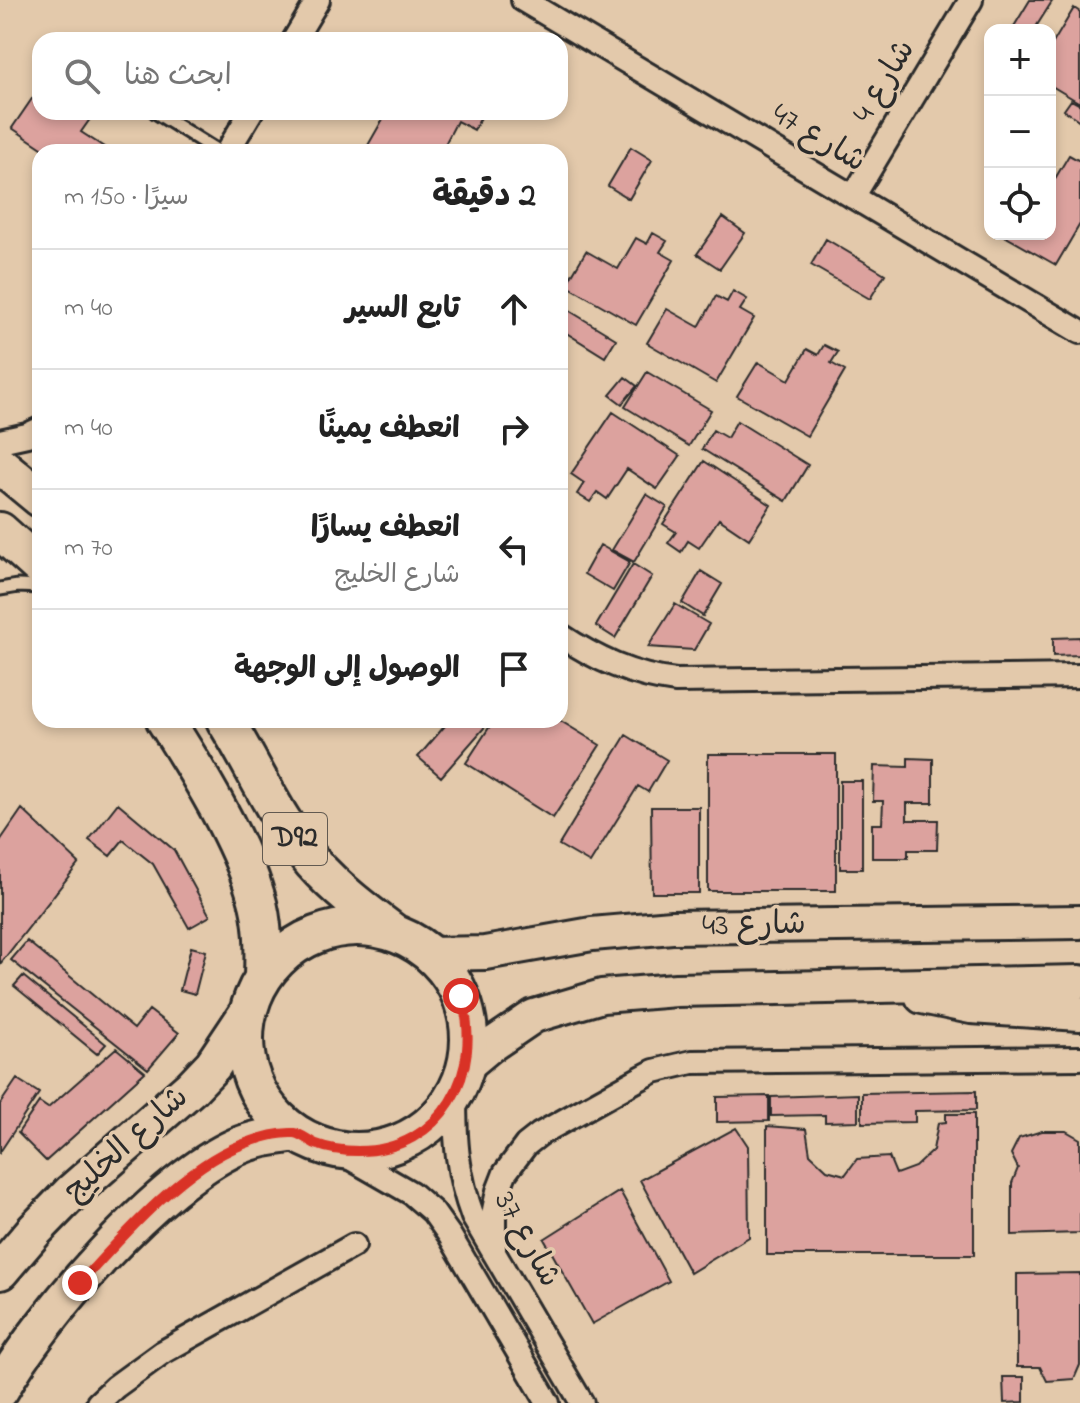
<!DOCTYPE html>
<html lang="ar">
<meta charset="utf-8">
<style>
:root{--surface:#fff;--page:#f2f2f2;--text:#222;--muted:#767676;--line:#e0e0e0}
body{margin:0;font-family:"Indie Flower","Playpen Sans Arabic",sans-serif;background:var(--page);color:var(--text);direction:rtl}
.controls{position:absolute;right:24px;top:24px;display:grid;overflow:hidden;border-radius:16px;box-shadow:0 4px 12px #0003}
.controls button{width:72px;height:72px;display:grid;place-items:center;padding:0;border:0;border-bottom:2px solid var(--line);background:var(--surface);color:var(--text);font:40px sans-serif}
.stop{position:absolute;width:24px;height:24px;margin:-18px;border:6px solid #d93025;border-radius:50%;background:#fff}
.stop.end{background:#d93025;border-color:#fff;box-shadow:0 2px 8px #0008}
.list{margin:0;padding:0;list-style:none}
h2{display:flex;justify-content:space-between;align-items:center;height:104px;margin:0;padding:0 32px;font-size:34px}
h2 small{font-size:26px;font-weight:400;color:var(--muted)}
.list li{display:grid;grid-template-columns:52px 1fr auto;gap:24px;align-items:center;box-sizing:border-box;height:120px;padding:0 32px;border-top:2px solid var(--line)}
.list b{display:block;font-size:30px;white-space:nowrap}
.list p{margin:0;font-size:26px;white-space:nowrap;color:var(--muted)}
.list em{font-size:26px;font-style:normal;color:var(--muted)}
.icon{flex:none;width:44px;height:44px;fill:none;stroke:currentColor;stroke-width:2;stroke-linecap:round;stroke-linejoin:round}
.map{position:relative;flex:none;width:1080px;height:1403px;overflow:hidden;direction:ltr}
.search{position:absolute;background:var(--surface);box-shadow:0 4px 12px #0003;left:32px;top:32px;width:536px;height:88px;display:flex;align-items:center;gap:20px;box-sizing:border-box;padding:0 28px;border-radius:24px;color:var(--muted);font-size:30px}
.panel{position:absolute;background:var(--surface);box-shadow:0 4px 12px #0003;left:32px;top:144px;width:536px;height:584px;border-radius:24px;direction:rtl}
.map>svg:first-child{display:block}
</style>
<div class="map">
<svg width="1080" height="1403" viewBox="0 0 1080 1403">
<rect width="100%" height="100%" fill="#e3c9ab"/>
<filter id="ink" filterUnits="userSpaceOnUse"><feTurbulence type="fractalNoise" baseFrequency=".0125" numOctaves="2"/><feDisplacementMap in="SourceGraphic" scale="16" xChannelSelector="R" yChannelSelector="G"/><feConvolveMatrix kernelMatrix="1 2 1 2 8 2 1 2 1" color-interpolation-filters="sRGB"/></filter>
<g filter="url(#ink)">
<path fill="#dca29e" stroke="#2b2b2b" stroke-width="2" d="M 1030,0 L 1053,0 L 1034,30 L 1016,30 L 1013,28 Z
M 1074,8 L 1080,12 L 1080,103 L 1050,85 L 1050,48 Z
M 40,87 L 40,112 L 95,112 L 81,132 L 107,149 L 105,152 L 48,152 L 12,128 Z
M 1071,100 L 1080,105 L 1080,121 L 1064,110 Z
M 387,112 L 484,112 L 474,130 L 457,121 L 441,152 L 377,152 L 367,147 Z
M 631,147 L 652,160 L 629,199 L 608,186 Z
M 1069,155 L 1080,161 L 1080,224 L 1056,265 L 1001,234 L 1050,234 L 1050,187 Z
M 723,217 L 745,233 L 720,269 L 697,254 Z
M 653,233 L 667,241 L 660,252 L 674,260 L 636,325 L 566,285 L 586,251 L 618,269 L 636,238 L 647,244 Z
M 826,239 L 885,274 L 870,299 L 811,265 Z
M 733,291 L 747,299 L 740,310 L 754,318 L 716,383 L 647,343 L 667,309 L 699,327 L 716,296 L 727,302 Z
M 560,305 L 616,339 L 605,357 L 560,329 Z
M 824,345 L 838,352 L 831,363 L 845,371 L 807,436 L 737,396 L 758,362 L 789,380 L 807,349 L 818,355 Z
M 647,372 L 711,410 L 689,446 L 625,407 Z
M 625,377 L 637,386 L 622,404 L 610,395 Z
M 613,412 L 680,456 L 657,489 L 627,469 L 607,499 L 597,492 L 590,502 L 577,494 L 584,483 L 571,474 Z
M 737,421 L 808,465 L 786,501 L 702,449 L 713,430 L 727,438 Z
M 704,461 L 771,505 L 749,539 L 719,519 L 699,548 L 688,541 L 681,552 L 668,543 L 676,532 L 663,524 Z
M 646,494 L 667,507 L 634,562 L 612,550 Z
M 600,545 L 630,562 L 613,591 L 584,574 Z
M 633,564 L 652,576 L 615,638 L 596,626 Z
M 701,571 L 722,584 L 703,616 L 682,603 Z
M 675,604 L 709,624 L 694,650 L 648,647 Z
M 1080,637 L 1080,655 L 1053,656 L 1053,638 Z
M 450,720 L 491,720 L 441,777 L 418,757 Z
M 494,720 L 559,720 L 600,745 L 553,818 L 466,763 Z
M 626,735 L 667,760 L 648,792 L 638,786 L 590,863 L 559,845 Z
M 708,754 L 836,754 L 836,891 L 708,891 Z
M 908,758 L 933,759 L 933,803 L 907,803 L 907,820 L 938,820 L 937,850 L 908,850 L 908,858 L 872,858 L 872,824 L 882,824 L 883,801 L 873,801 L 874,766 L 908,767 Z
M 840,781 L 862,781 L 862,869 L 840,869 Z
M 118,803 L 174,850 L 210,916 L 189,928 L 153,864 L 123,840 L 110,856 L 89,840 Z
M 651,807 L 699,807 L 699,893 L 652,893 Z
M 22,809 L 79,863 L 0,964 L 0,841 Z
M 27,941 L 134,1029 L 149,1010 L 179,1033 L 148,1069 L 11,960 Z
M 191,947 L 206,951 L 195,994 L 180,990 Z
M 23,976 L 106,1044 L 97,1054 L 14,986 Z
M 116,1048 L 145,1072 L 46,1161 L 18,1133 L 39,1102 L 48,1108 Z
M 17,1079 L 39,1093 L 0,1152 L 0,1104 Z
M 976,1091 L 976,1110 L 915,1111 L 915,1122 L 862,1123 L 862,1093 Z
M 858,1094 L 858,1121 L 825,1122 L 825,1115 L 771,1116 L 771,1097 Z
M 769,1096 L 769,1121 L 717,1122 L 717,1097 Z
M 946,1114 L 974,1114 L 974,1255 L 767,1255 L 767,1126 L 806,1129 L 810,1154 L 827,1170 L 845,1175 L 857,1159 L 889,1157 L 896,1174 L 915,1167 L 933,1150 L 938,1123 L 946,1122 Z
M 736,1128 L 748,1146 L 749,1237 L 690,1273 L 640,1180 Z
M 1042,1131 L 1066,1131 L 1080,1139 L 1080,1233 L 1012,1235 L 1012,1183 L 1018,1168 L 1011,1154 L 1019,1138 Z
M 620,1191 L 669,1281 L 592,1324 L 544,1239 Z
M 1080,1273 L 1080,1365 L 1074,1379 L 1047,1381 L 1040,1367 L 1017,1367 L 1017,1274 Z
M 1003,1377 L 1024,1377 L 1024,1402 L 1004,1403 Z"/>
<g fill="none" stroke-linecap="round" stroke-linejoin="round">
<g stroke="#2b2b2b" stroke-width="17">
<path id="lane" d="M 155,112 L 219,152
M 0,589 L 18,586 L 40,587"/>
</g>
<g stroke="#2b2b2b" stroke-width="28">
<path id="street" d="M 523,0 L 1080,332
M 294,40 L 318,0
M 227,152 L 251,112
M 853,197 L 971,0
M 0,441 L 27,435 L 40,429
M 560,635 C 596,659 632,676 676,681 L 1080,676
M 455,1095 C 455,1141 457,1174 473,1217 L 582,1403
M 336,1150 L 411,1193 L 433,1212 L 450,1236 L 548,1403
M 494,1253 L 494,1210 L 498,1191 L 505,1173 L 526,1145 L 540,1134 L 637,1080 L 654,1071 L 692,1062 L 1080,1058
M 98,1403 L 115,1387 L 163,1352 L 354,1245"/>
</g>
<g stroke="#2b2b2b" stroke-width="38">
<path id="secondary" d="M 430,954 L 485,953 L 592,934 L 672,927 L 1080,922
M 922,997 L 971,1007 L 1080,1014
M 466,1066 L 490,1046 L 534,1016 L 602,996 L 676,990 L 1080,982"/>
</g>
<g stroke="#2b2b2b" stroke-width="42">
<path id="primary" d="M 0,465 L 40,498
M 0,531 L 40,567
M 165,720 C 197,770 240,840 256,896 C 264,922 264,949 263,976
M 225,720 C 255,768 276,820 313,863 C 336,889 365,911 393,932
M245 1039a112 112 0 1 1 224 0a112 112 0 1 1-224 0Z
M 0,1271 L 35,1230 L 72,1192 L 192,1087 L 213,1065 L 247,1014
M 0,1390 C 42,1315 158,1182 236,1147 C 256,1138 275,1136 296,1133"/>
</g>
<use href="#lane" stroke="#e3c9ab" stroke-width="11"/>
<use href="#street" stroke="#e3c9ab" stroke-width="22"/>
<use href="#secondary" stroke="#e3c9ab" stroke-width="32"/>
<use href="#primary" stroke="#e3c9ab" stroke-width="36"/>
</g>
</g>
<g fill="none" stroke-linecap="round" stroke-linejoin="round" filter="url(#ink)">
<path stroke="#d93025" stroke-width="10" d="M 80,1283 C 122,1237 183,1167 241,1145 C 256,1139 277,1132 294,1133 C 302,1134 309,1141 316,1144 C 329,1149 344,1151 358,1151 C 442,1151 485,1071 461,996"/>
</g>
<g text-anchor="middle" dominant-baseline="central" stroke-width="7" stroke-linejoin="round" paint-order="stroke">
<rect fill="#e3c9ab" stroke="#625a51" stroke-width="2" x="263" y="813" width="64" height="52" rx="6"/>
<g font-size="30" font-weight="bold" fill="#2b2b2b">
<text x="295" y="839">D92</text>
</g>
<g font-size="32" fill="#2b2b2b" stroke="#e3c9ab">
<text transform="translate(885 82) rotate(-59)">شارع 4</text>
<text transform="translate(818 139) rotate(31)">شارع 47</text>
<text transform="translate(754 926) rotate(-1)">شارع 43</text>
<text transform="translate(127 1145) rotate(-42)">شارع الخليج</text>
<text transform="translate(526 1240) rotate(61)">شارع 37</text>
</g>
</g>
</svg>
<div class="controls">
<button>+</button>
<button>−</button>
<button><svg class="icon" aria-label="locate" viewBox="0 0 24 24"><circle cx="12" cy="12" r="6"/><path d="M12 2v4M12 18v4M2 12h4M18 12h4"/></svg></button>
</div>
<div class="stop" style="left:461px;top:996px"></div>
<div class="stop end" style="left:80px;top:1283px"></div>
<div class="search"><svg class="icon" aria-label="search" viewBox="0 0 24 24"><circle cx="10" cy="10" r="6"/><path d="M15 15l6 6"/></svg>ابحث هنا</div>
<section class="panel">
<h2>2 دقيقة<small>سيرًا · 150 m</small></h2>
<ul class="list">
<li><svg class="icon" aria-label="ahead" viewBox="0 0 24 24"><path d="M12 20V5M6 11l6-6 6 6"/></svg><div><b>تابع السير</b></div><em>40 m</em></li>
<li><svg class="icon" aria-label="right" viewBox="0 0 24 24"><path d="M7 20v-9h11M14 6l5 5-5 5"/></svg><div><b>انعطف يمينًا</b></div><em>40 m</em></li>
<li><svg class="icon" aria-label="left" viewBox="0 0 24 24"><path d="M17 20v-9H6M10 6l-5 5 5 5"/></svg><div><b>انعطف يسارًا</b><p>شارع الخليج</p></div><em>70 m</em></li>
<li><svg class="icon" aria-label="arrive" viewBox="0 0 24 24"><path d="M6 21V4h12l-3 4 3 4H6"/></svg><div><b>الوصول إلى الوجهة</b></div></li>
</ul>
</section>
</div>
